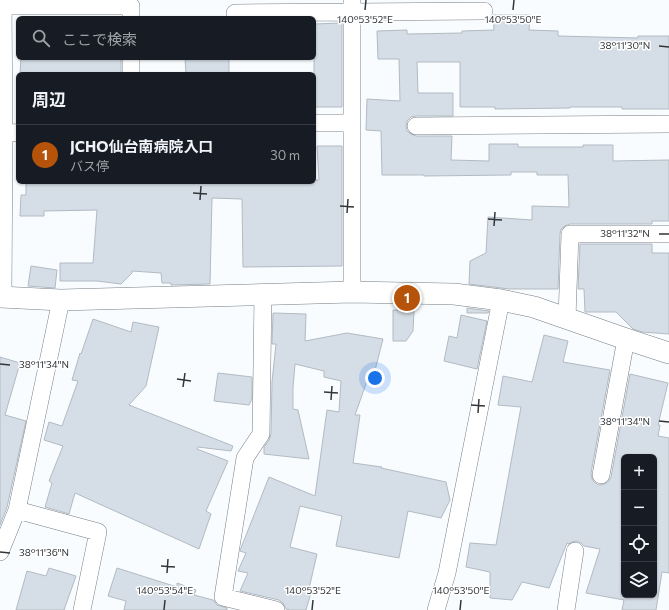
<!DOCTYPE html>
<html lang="ja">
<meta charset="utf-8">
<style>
:root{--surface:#171b24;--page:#242831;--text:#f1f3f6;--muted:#9ea1a6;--line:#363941;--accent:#b45309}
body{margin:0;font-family:Commissioner,"Noto Sans JP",sans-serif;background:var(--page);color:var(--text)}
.controls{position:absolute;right:12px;bottom:12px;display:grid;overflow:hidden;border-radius:6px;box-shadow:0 1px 3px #0004}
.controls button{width:36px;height:36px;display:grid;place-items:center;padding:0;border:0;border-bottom:1px solid var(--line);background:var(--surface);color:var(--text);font:20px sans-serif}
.you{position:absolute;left:375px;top:378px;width:14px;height:14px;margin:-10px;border:3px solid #fff;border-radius:50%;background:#1a73e8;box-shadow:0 0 0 6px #1a73e833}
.badge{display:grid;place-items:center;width:26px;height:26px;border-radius:50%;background:var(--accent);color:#fff;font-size:13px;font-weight:700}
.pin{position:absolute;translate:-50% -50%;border:2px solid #fff;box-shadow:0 1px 4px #0006}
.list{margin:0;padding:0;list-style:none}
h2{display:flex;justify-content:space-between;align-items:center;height:52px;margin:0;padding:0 16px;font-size:17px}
h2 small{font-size:13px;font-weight:400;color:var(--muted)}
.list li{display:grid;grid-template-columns:26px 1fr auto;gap:12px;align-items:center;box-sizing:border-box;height:60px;padding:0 16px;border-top:1px solid var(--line)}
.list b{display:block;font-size:15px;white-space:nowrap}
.list p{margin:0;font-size:13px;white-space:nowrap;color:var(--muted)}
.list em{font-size:13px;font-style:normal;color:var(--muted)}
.icon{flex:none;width:22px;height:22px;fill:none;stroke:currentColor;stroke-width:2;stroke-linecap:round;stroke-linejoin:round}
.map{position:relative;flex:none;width:669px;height:610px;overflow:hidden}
.search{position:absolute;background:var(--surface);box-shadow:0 1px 3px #0004;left:16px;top:16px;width:300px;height:44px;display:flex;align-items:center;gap:10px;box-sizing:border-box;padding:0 14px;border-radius:6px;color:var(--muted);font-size:15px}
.panel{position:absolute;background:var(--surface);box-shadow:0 1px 3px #0004;left:16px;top:72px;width:300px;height:112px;border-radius:6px}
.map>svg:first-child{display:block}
</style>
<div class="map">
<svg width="669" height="610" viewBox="0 0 669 610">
<rect width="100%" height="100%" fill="#f8fcff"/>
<path fill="#d5dee6" stroke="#b2bac2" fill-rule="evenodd" d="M 493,15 L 530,15 L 529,30 L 558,31 L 558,36 L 638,38 L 638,36 L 669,36 L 669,109 L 622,109 L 622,107 L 570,107 L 570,108 L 495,109 L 495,107 L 460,107 L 460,62 L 417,62 L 418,93 L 453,93 L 453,116 L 416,116 L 411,117 L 407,121 L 406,126 L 407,131 L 411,134 L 416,136 L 452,136 L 451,160 L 489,161 L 489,144 L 518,144 L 518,147 L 583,147 L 583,145 L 613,145 L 613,161 L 669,160 L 669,221 L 652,221 L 652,224 L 570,224 L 565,226 L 561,229 L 560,234 L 558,289 L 509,289 L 469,284 L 470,261 L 486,253 L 488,217 L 532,220 L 532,206 L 569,207 L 568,175 L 537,175 L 537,172 L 511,172 L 511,175 L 424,176 L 424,175 L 382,175 L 381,131 L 366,130 L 367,99 L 400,101 L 399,59 L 378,59 L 377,31 L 407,30 L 407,34 L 462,33 L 462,31 L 494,30 Z
M 342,23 L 342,107 L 314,107 L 315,74 L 314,74 L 314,24 Z
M 21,58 L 121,58 L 121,74 L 20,74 Z
M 185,58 L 229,58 L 229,74 L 186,74 Z
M 317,146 L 342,146 L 342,266 L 243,267 L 242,199 L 212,198 L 210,284 L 171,285 L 171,283 L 162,283 L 161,273 L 132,271 L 132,273 L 121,284 L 97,281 L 60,281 L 60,263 L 93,263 L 97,210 L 44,211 L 44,216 L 20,216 L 21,195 L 26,195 L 26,182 L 314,182 L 314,180 L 319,180 Z
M 580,244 L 652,244 L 652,253 L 669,253 L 669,334 L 642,332 L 633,329 L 616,312 L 585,312 L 584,289 L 578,289 Z
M 31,266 L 57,270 L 55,288 L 28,286 Z
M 467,308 L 489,311 L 488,313 L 467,313 Z
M 393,310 L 414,311 L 413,331 L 406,341 L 393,341 Z
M 273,313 L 306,314 L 305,341 L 347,333 L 383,339 L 372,382 L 367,381 L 355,415 L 360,415 L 353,463 L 382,467 L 381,468 L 446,482 L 450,500 L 441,518 L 408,511 L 399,558 L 336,546 L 342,516 L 300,506 L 290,547 L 317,554 L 308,593 L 311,593 L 306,610 L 290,610 L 286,609 L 283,603 L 279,600 L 240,591 L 248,573 L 238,571 L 246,553 L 240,551 L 241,548 L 269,477 L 315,496 L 327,410 L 339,412 L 341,381 L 324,377 L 324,371 L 295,364 L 293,387 L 293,409 L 298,410 L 309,459 L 264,454 L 264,447 L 269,440 L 271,434 L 272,382 L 276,344 L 272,344 Z
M 461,315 L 487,321 L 477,369 L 444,361 L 449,336 L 457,338 Z
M 93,319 L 131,332 L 133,322 L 159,327 L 146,386 L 129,405 L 233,446 L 231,451 L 198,447 L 197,449 L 228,461 L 206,511 L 211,514 L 199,549 L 75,493 L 69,514 L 45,507 L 52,483 L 49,481 L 63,446 L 44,440 L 49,422 L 62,426 L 78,381 L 72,380 L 80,353 L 81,354 Z
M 544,335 L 568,341 L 563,362 L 610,370 L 591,473 L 592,479 L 594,482 L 599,485 L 605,484 L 609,481 L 611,477 L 630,374 L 668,383 L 658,425 L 660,425 L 658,436 L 669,438 L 669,573 L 662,572 L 656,610 L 622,610 L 624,600 L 586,593 L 600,549 L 584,546 L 581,543 L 577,541 L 572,542 L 569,544 L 567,543 L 549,588 L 522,582 L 512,600 L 490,598 L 490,572 L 466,567 L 470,543 L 496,545 L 521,407 L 498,405 L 503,376 L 532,382 ZM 624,457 L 654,457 L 654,595 L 624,595 Z
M 0,357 L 20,363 L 5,415 L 26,421 L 7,507 L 0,525 Z
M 218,373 L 252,377 L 252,399 L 249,405 L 214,401 Z
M 49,568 L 76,576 L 64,610 L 16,610 L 27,571 L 46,576 Z
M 117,568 L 177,587 L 177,583 L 196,590 L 194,595 L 213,600 L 217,605 L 227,608 L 227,610 L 124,610 L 126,601 L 108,596 Z"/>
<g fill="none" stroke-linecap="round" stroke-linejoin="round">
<g stroke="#767e85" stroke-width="18">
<path id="minor" d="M 0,6 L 131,6 L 131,18
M 235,13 L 484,11
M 131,74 L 131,58
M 314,123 L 352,123
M 416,126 L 669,124
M 0,132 L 4,132 L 3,0
M 352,292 L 352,0
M 263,295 L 261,434 L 245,458 L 223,597 L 276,610
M 3,297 L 4,132 L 18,133
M 567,318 L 570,234 L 669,234
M 601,475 L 626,339
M 17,510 L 98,532 L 82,610
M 0,552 L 17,510 L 61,300
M 436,610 L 447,573 L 501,300
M 566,610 L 575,551"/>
</g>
<g stroke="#767e85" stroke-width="22">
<path id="tertiary" d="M 0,297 L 61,300 L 352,292 L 454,294 L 501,300 L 534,307 L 626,339 L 669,353"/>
</g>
<use href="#minor" stroke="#fff" stroke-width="17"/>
<use href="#tertiary" stroke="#fff" stroke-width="21"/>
</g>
<path fill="none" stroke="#323639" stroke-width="1.5" d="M 365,10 L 366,0M 513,10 L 514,0M 659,46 L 669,47M 193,193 L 207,194M 200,200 L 201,186M 340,206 L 354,207M 347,213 L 348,199M 488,219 L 502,220M 494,226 L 495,212M 659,234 L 669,234M 0,364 L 10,365M 177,379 L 191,381M 183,387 L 185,373M 324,392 L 338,393M 331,400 L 332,386M 471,405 L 485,406M 478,413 L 479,399M 659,421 L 669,422M 0,552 L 10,553M 161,566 L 175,567M 167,573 L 168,559M 164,610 L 165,600M 312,610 L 313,600M 460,610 L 461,600"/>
<g font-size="10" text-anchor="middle" fill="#323639" stroke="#fff" stroke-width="3" stroke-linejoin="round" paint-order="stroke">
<text x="365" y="23">140°53'52"E</text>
<text x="513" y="23">140°53'50"E</text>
<text x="625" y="49">38°11'30"N</text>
<text x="625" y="237">38°11'32"N</text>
<text x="44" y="368">38°11'34"N</text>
<text x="625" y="425">38°11'34"N</text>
<text x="44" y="556">38°11'36"N</text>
<text x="165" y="594">140°53'54"E</text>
<text x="313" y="594">140°53'52"E</text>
<text x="461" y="594">140°53'50"E</text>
</g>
</svg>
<div class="controls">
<button>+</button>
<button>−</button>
<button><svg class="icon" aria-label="locate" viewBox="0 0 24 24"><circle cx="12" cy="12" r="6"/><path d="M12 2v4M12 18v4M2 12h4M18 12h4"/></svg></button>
<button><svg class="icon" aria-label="layers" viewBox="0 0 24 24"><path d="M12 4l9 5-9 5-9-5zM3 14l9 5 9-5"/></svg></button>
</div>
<div class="you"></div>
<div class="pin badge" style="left:407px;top:298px">1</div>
<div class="search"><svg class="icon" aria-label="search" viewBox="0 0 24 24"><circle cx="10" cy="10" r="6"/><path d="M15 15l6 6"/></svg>ここで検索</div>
<section class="panel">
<h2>周辺<small></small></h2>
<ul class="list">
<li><span class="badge">1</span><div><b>JCHO仙台南病院入口</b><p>バス停</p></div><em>30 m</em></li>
</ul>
</section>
</div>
